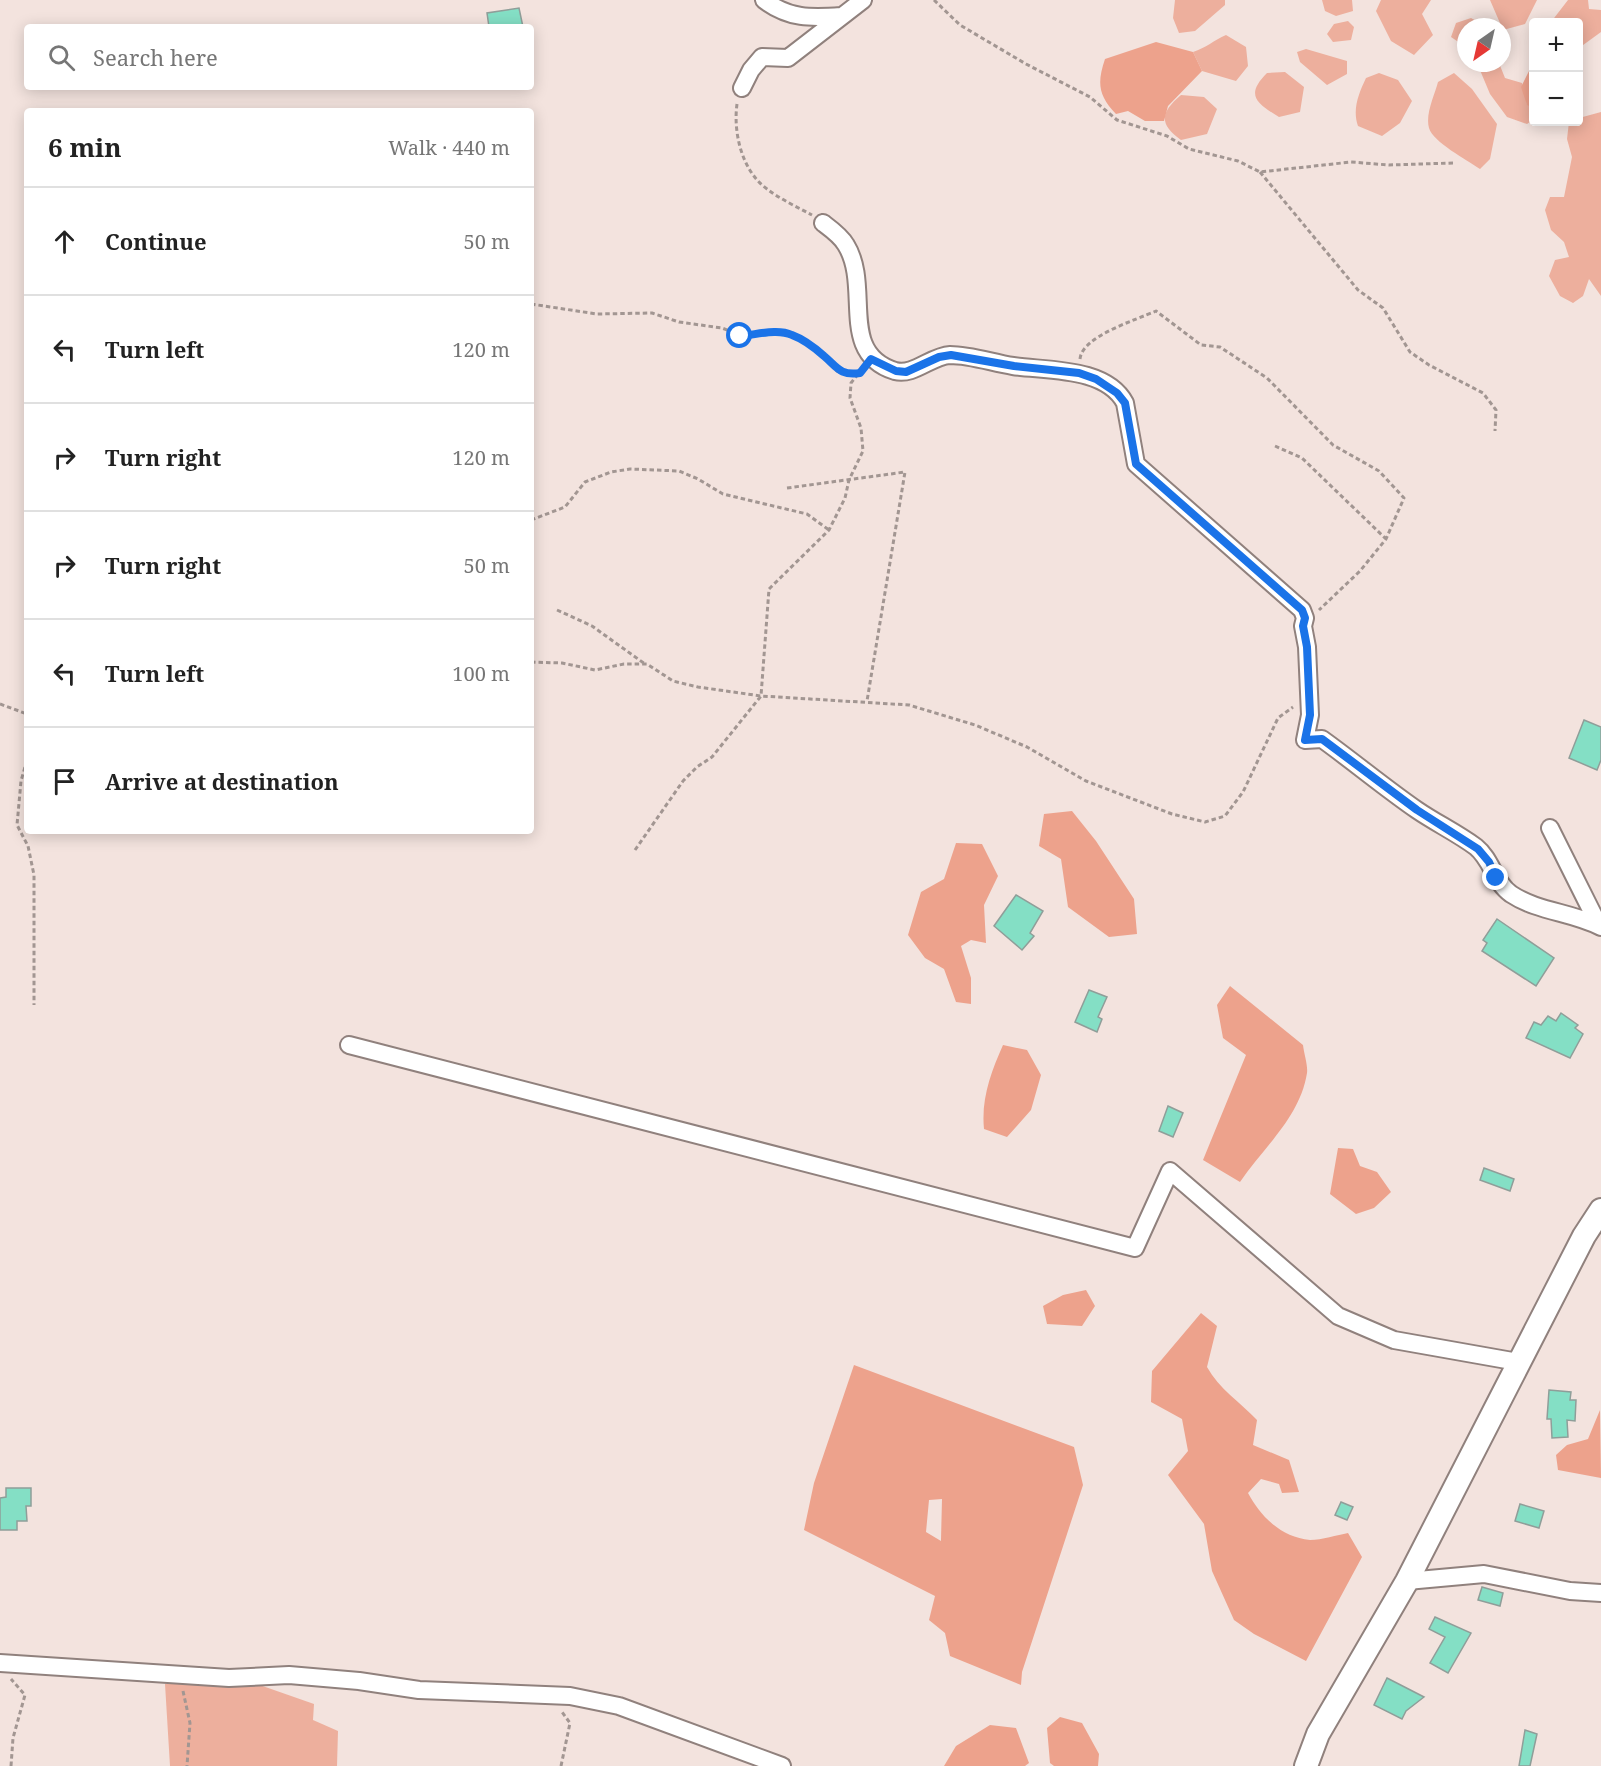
<!DOCTYPE html>
<meta charset="utf-8">
<style>
:root{--surface:#fff;--page:#f6f6f6;--text:#222;--muted:#767676;--line:#e0e0e0}
body{margin:0;font-family:"Noto Serif",serif;background:var(--page);color:var(--text)}
.controls{position:absolute;right:18px;top:18px;display:grid;overflow:hidden;border-radius:6px;box-shadow:0 3px 15px #0003}
.controls button{width:54px;height:54px;display:grid;place-items:center;padding:0;border:0;border-bottom:2px solid var(--line);background:var(--surface);color:var(--text);font:30px sans-serif}
.compass{position:absolute;left:1457px;top:18px;width:54px;height:54px;border-radius:50%;background:var(--surface);box-shadow:0 3px 15px #0003;rotate:214deg}
.stop{position:absolute;width:18px;height:18px;margin:-14px;border:4px solid #1a73e8;border-radius:50%;background:#fff}
.stop.end{background:#1a73e8;border-color:#fff;box-shadow:0 2px 6px #0008}
.list{margin:0;padding:0;list-style:none}
h2{display:flex;justify-content:space-between;align-items:center;height:78px;margin:0;padding:0 24px;font-size:26px}
h2 small{font-size:20px;font-weight:400;color:var(--muted)}
.list li{display:grid;grid-template-columns:39px 1fr auto;gap:18px;align-items:center;box-sizing:border-box;height:108px;padding:0 24px;border-top:2px solid var(--line)}
.list b{display:block;font-size:22px;white-space:nowrap}
.list em{font-size:20px;font-style:normal;color:var(--muted)}
.icon{flex:none;width:33px;height:33px;fill:none;stroke:currentColor;stroke-width:2;stroke-linecap:round;stroke-linejoin:round}
.map{position:relative;flex:none;width:1601px;height:1766px;overflow:hidden}
.search{position:absolute;background:var(--surface);box-shadow:0 3px 15px #0003;left:24px;top:24px;width:510px;height:66px;display:flex;align-items:center;gap:15px;box-sizing:border-box;padding:0 21px;border-radius:6px;color:var(--muted);font-size:22px}
.panel{position:absolute;background:var(--surface);box-shadow:0 3px 15px #0003;left:24px;top:108px;width:510px;height:726px;border-radius:6px}
.map>svg:first-child{display:block}
</style>
<div class="map">
<svg width="1601" height="1766" viewBox="0 0 1601 1766">
<rect width="100%" height="100%" fill="#f3e3de"/>
<path fill="#edaf9d" d="M 1175,0 L 1225,0 L 1225,5 L 1195,31 L 1179,33 L 1173,18 Z
M 1322,0 L 1352,0 L 1353,11 L 1336,16 L 1325,11 Z
M 1381,0 L 1431,0 L 1422,14 L 1433,35 L 1414,55 L 1391,41 L 1376,11 Z
M 1490,0 L 1537,0 L 1525,24 L 1503,30 Z
M 1568,0 L 1588,0 L 1589,9 L 1601,10 L 1601,32 L 1579,48 L 1578,22 L 1551,22 Z
M 1471,18 L 1487,27 L 1466,27 L 1466,47 L 1451,37 L 1456,23 Z
M 1348,21 L 1354,27 L 1351,40 L 1333,42 L 1327,34 L 1334,24 Z
M 1226,35 L 1246,47 L 1248,66 L 1236,81 L 1202,71 L 1193,52 C 1206,48 1214,40 1226,35 Z
M 1306,49 L 1347,61 L 1347,74 L 1327,85 L 1300,62 L 1297,52 Z
M 1477,63 L 1499,63 L 1505,78 L 1522,83 L 1527,104 L 1533,108 L 1533,120 L 1527,124 L 1507,117 L 1490,94 Z
M 1285,72 L 1304,87 L 1300,112 L 1279,117 C 1256,103 1245,95 1267,73 Z
M 1379,73 L 1398,80 L 1412,101 L 1400,123 L 1382,136 L 1358,126 C 1352,109 1359,93 1366,78 Z
M 1454,73 L 1472,89 L 1497,124 L 1490,159 L 1480,169 C 1467,160 1433,142 1429,128 C 1425,114 1435,94 1438,82 Z
M 1181,95 L 1204,97 L 1217,109 L 1207,134 L 1181,140 C 1158,124 1161,112 1181,95 Z
M 1601,112 L 1601,296 L 1589,279 L 1583,296 L 1573,303 L 1560,296 L 1549,276 L 1555,260 L 1569,257 L 1564,242 L 1551,230 L 1545,210 L 1550,197 L 1564,197 L 1572,157 L 1567,139 L 1569,122 L 1578,122 L 1579,118 Z
M 225,1673 L 314,1704 L 313,1720 L 338,1731 L 337,1766 L 170,1766 L 165,1684 Z"/>
<path fill="#eda28c" fill-rule="evenodd" d="M 1156,42 L 1193,52 L 1202,71 L 1168,106 L 1164,121 L 1145,121 L 1128,111 L 1116,114 C 1098,95 1097,83 1105,59 Z
M 1532,65 L 1533,65 L 1533,108 L 1527,105 L 1521,87 Z
M 1072,811 L 1096,841 L 1134,899 L 1137,934 L 1109,937 L 1068,907 L 1061,859 L 1039,846 L 1044,814 Z
M 956,843 L 982,844 L 998,876 L 984,905 L 986,943 L 971,940 L 961,946 L 971,978 L 971,1004 L 956,1002 L 944,969 L 925,958 L 908,935 L 921,892 L 944,879 Z
M 1230,986 L 1303,1045 C 1304,1054 1308,1065 1307,1073 C 1300,1117 1264,1147 1240,1182 L 1203,1160 L 1246,1055 L 1223,1038 L 1217,1005 Z
M 1003,1045 L 1027,1050 L 1041,1075 L 1031,1110 L 1007,1137 L 984,1129 C 981,1099 991,1072 1003,1045 Z
M 1338,1148 L 1353,1149 L 1360,1166 L 1377,1172 L 1391,1192 L 1374,1208 L 1356,1214 L 1330,1194 Z
M 1086,1290 L 1095,1306 L 1082,1326 L 1047,1324 L 1043,1306 L 1063,1295 Z
M 1201,1313 L 1217,1326 L 1207,1367 C 1219,1389 1240,1402 1257,1420 L 1253,1445 L 1289,1460 L 1299,1492 L 1282,1493 L 1279,1484 L 1261,1479 L 1248,1493 C 1261,1517 1281,1537 1310,1540 C 1322,1540 1337,1535 1348,1533 L 1362,1557 L 1306,1661 L 1254,1634 L 1234,1620 L 1212,1571 L 1204,1524 L 1168,1475 L 1188,1451 L 1182,1419 L 1151,1402 L 1152,1371 Z
M 854,1365 L 1074,1447 L 1083,1485 L 1022,1672 L 1021,1685 L 950,1656 L 945,1633 L 929,1620 L 935,1596 L 804,1530 L 814,1483 ZM 942,1499 L 941,1540 L 941,1541 L 926,1532 L 929,1500 Z
M 1600,1410 L 1601,1478 L 1558,1470 L 1556,1455 L 1567,1445 L 1588,1439 Z
M 1060,1717 L 1082,1723 L 1099,1754 L 1098,1766 L 1054,1766 L 1050,1763 L 1047,1728 Z
M 990,1725 L 1016,1728 L 1029,1763 L 1025,1766 L 944,1766 L 956,1746 Z"/>
<path fill="#84dfc5" stroke="#8f9e99" stroke-width="1.5" d="M 519,8 L 523,27 L 489,27 L 487,13 Z
M 1584,720 L 1601,727 L 1601,760 L 1597,770 L 1569,758 Z
M 1016,895 L 1043,911 L 1030,933 L 1034,936 L 1022,950 L 994,926 Z
M 1497,919 L 1554,958 L 1536,986 L 1482,951 L 1487,943 L 1483,940 Z
M 1089,990 L 1107,997 L 1098,1017 L 1102,1019 L 1097,1032 L 1075,1022 Z
M 1561,1013 L 1578,1025 L 1575,1028 L 1583,1034 L 1570,1058 L 1526,1038 L 1534,1022 L 1541,1025 L 1548,1016 L 1556,1021 Z
M 1168,1106 L 1183,1113 L 1173,1137 L 1159,1131 Z
M 1484,1168 L 1514,1179 L 1510,1191 L 1480,1180 Z
M 1549,1390 L 1571,1392 L 1570,1400 L 1576,1400 L 1575,1421 L 1567,1420 L 1568,1437 L 1552,1438 L 1551,1419 L 1547,1419 Z
M 6,1488 L 31,1488 L 31,1506 L 26,1506 L 27,1521 L 17,1521 L 17,1530 L 0,1530 L 0,1498 L 6,1497 Z
M 1341,1502 L 1353,1507 L 1347,1520 L 1335,1515 Z
M 1520,1504 L 1544,1511 L 1539,1528 L 1515,1521 Z
M 1482,1587 L 1503,1593 L 1500,1606 L 1478,1600 Z
M 1435,1617 L 1471,1633 L 1448,1673 L 1430,1663 L 1445,1637 L 1429,1629 Z
M 1387,1678 L 1424,1697 L 1406,1711 L 1402,1719 L 1374,1705 Z
M 1525,1730 L 1537,1734 L 1530,1766 L 1519,1766 Z"/>
<g fill="none" stroke-linecap="round" stroke-linejoin="round">
<g stroke="#90817d" stroke-width="20">
<path id="street" d="M 764,0 C 789,19 811,18 841,16
M 742,88 L 751,70 L 762,57 L 788,58 L 863,0
M 823,223 C 831,229 841,236 846,245 C 872,287 837,353 895,371 C 914,376 931,356 950,355 C 971,355 993,363 1013,366 C 1047,371 1106,367 1125,403 L 1136,464 L 1302,610 L 1305,618 L 1303,626 L 1307,647 L 1310,715 L 1305,740 L 1322,739 C 1354,762 1385,788 1417,810 C 1436,823 1457,833 1476,847 C 1492,860 1494,882 1511,894 C 1538,912 1572,912 1601,927
M 1550,828 L 1599,926
M 349,1045 L 1135,1248 L 1170,1171 L 1338,1316 L 1394,1340 L 1518,1362
M 1407,1581 L 1484,1574 L 1570,1591 L 1601,1593
M 0,1663 L 229,1678 L 289,1675 L 359,1681 L 419,1690 L 570,1696 L 619,1706 L 782,1766"/>
</g>
<g stroke="#90817d" stroke-width="26">
<path id="secondary" d="M 1306,1766 L 1318,1734 L 1407,1581 L 1584,1236 L 1601,1210"/>
</g>
<path stroke="#a29692" stroke-width="3" stroke-dasharray="4.5 3" stroke-linecap="butt" d="M 934,0 L 960,25 L 1026,64 L 1090,97 L 1117,120 L 1167,136 L 1189,149 L 1238,161 L 1260,172 L 1351,162 L 1389,165 L 1453,163
M 737,104 C 733,133 742,171 767,189 C 780,199 797,207 812,215
M 1260,172 L 1358,290 L 1383,308 L 1410,352 L 1429,365 L 1483,393 L 1496,410 L 1495,431
M 531,304 L 597,314 L 652,313 L 679,322 L 722,328 L 740,335 L 778,332 L 791,334 L 825,356 L 837,371 L 848,375 L 858,374
M 1080,359 C 1082,336 1136,320 1156,311 L 1201,345 L 1220,347 L 1267,378 L 1333,445 L 1379,471 L 1404,498 L 1386,539 L 1360,571 L 1319,610
M 1275,446 L 1302,458 L 1386,539
M 787,488 L 905,472 L 867,701
M 531,520 L 565,507 L 585,482 L 611,472 L 630,469 L 679,471 L 698,479 L 723,494 L 807,514 L 829,530
M 557,610 L 592,626 L 645,664
M 531,662 L 562,663 L 595,670 L 624,664 L 647,664 L 673,681 L 698,687 L 761,696 L 909,705 L 975,725 L 1027,747 L 1086,781 L 1172,814 L 1205,822 L 1225,816 L 1243,792 L 1278,718 L 1293,707
M 0,704 L 27,714
M 27,760 L 21,781 L 17,825 L 28,846 L 34,875 L 34,1005
M 635,850 L 683,781 L 697,767 L 712,757 L 761,696 L 769,589 L 829,530 L 845,498 L 849,480 L 863,451 L 861,428 L 850,398 L 851,383 L 862,369
M 183,1691 L 190,1723 L 187,1766
M 11,1766 L 13,1738 L 25,1695 L 11,1679
M 561,1766 L 570,1723 L 562,1712"/>
<use href="#street" stroke="#fff" stroke-width="16"/>
<use href="#secondary" stroke="#fff" stroke-width="22"/>
</g>
<g fill="none" stroke-linecap="round" stroke-linejoin="round">
<path stroke="#1a73e8" stroke-width="8" d="M 740,336 C 756,335 777,328 792,335 C 803,339 815,348 824,356 C 837,367 840,376 860,373 L 871,359 L 896,371 L 906,372 L 939,357 L 951,355 L 1014,366 L 1079,373 L 1096,379 L 1117,393 L 1125,403 L 1136,464 L 1302,610 L 1305,618 L 1303,626 L 1307,647 L 1310,715 L 1305,740 L 1322,739 L 1417,810 L 1478,849 L 1489,862 L 1496,878"/>
</g>
</svg>
<div class="controls">
<button>+</button>
<button>−</button>
</div>
<svg class="compass" viewBox="-18 -18 36 36"><path d="M0-13l5 13h-10z" fill="#e53935"/><path d="M0 13l5-13h-10z" fill="#767676"/></svg>
<div class="stop" style="left:740px;top:336px"></div>
<div class="stop end" style="left:1496px;top:878px"></div>
<div class="search"><svg class="icon" aria-label="search" viewBox="0 0 24 24"><circle cx="10" cy="10" r="6"/><path d="M15 15l6 6"/></svg>Search here</div>
<section class="panel">
<h2>6 min<small>Walk · 440 m</small></h2>
<ul class="list">
<li><svg class="icon" aria-label="ahead" viewBox="0 0 24 24"><path d="M12 20V5M6 11l6-6 6 6"/></svg><div><b>Continue</b></div><em>50 m</em></li>
<li><svg class="icon" aria-label="left" viewBox="0 0 24 24"><path d="M17 20v-9H6M10 6l-5 5 5 5"/></svg><div><b>Turn left</b></div><em>120 m</em></li>
<li><svg class="icon" aria-label="right" viewBox="0 0 24 24"><path d="M7 20v-9h11M14 6l5 5-5 5"/></svg><div><b>Turn right</b></div><em>120 m</em></li>
<li><svg class="icon" aria-label="right" viewBox="0 0 24 24"><path d="M7 20v-9h11M14 6l5 5-5 5"/></svg><div><b>Turn right</b></div><em>50 m</em></li>
<li><svg class="icon" aria-label="left" viewBox="0 0 24 24"><path d="M17 20v-9H6M10 6l-5 5 5 5"/></svg><div><b>Turn left</b></div><em>100 m</em></li>
<li><svg class="icon" aria-label="arrive" viewBox="0 0 24 24"><path d="M6 21V4h12l-3 4 3 4H6"/></svg><div><b>Arrive at destination</b></div></li>
</ul>
</section>
</div>
